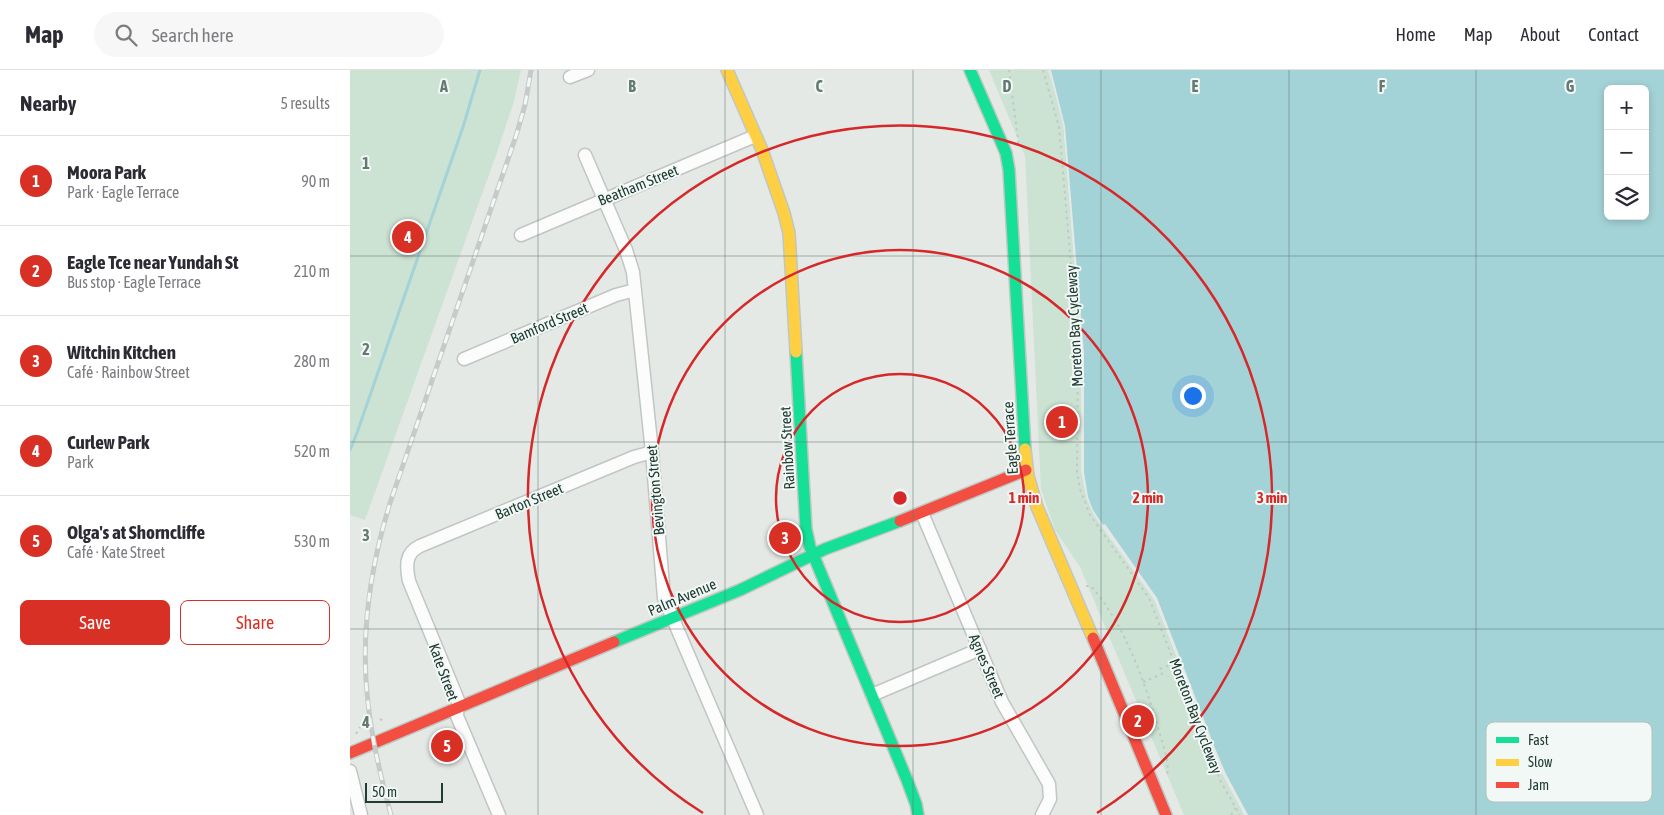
<!DOCTYPE html>
<meta charset="utf-8">
<style>
:root{--surface:#fff;--page:#f7f7f7;--text:#2b2b33;--muted:#7c7c81;--line:#e1e1e2;--accent:#d93025}
body{margin:0;font-family:"Asap Condensed",sans-serif;background:var(--page);color:var(--text)}
.controls{position:absolute;right:15px;top:15px;display:grid;overflow:hidden;border-radius:8px;box-shadow:0 2px 8px #0003}
.controls button{width:45px;height:45px;display:grid;place-items:center;padding:0;border:0;border-bottom:1px solid var(--line);background:var(--surface);color:var(--text);font:25px sans-serif}
.scale{position:absolute;left:15px;bottom:12px;width:78px;box-sizing:border-box;padding-left:5px;border:2px solid #213c34;border-top:0;font-size:14px;line-height:18px;white-space:nowrap;color:#213c34;-webkit-text-stroke:4px #f1f8f5;paint-order:stroke}
.you{position:absolute;left:842px;top:325px;width:18px;height:18px;margin:-12px;border:4px solid #fff;border-radius:50%;background:#1a73e8;box-shadow:0 0 0 8px #1a73e833}
.badge{display:grid;place-items:center;width:32px;height:32px;border-radius:50%;background:var(--accent);color:#fff;font-size:16px;font-weight:700}
.pin{position:absolute;translate:-50% -50%;border:2px solid #fff;box-shadow:0 1px 5px #0006}
.list{margin:0;padding:0;list-style:none}
h2{display:flex;justify-content:space-between;align-items:center;height:65px;margin:0;padding:0 20px;font-size:21px}
h2 small{font-size:16px;font-weight:400;color:var(--muted)}
.list li{display:grid;grid-template-columns:32px 1fr auto;gap:15px;align-items:center;box-sizing:border-box;height:90px;padding:0 20px;border-top:1px solid var(--line)}
.list b{display:block;font-size:19px;white-space:nowrap}
.list p{margin:0;font-size:16px;white-space:nowrap;color:var(--muted)}
.list em{font-size:16px;font-style:normal;color:var(--muted)}
.actions{display:flex;gap:10px;padding:15px 20px}
.actions a{flex:1;padding:11px 0;border:1px solid var(--accent);border-radius:8px;text-align:center;font-size:18px;color:var(--accent)}
.actions .main{background:var(--accent);color:#fff}
.icon{flex:none;width:28px;height:28px;fill:none;stroke:currentColor;stroke-width:2;stroke-linecap:round;stroke-linejoin:round}
.map{position:relative;flex:none;width:1314px;height:745px;overflow:hidden}
header{display:flex;align-items:center;gap:30px;box-sizing:border-box;height:70px;padding:0 25px;background:var(--surface);border-bottom:1px solid var(--line)}
header strong{font-size:24px}
nav{display:flex;gap:28px;margin-inline-start:auto;font-size:18px}
.search{width:350px;height:45px;background:var(--page);display:flex;align-items:center;gap:12px;box-sizing:border-box;padding:0 18px;border-radius:28px;color:var(--muted);font-size:19px}
main{display:flex}
aside{flex:1;background:var(--surface)}
.map>svg:first-child{display:block}
</style>
<header>
<strong>Map</strong>
<div class="search"><svg class="icon" aria-label="search" viewBox="0 0 24 24"><circle cx="10" cy="10" r="6"/><path d="M15 15l6 6"/></svg>Search here</div>
<nav><a>Home</a><a>Map</a><a>About</a><a>Contact</a></nav>
</header>
<main>
<aside>
<h2>Nearby<small>5 results</small></h2>
<ul class="list">
<li><span class="badge">1</span><div><b>Moora Park</b><p>Park · Eagle Terrace</p></div><em>90 m</em></li>
<li><span class="badge">2</span><div><b>Eagle Tce near Yundah St</b><p>Bus stop · Eagle Terrace</p></div><em>210 m</em></li>
<li><span class="badge">3</span><div><b>Witchin Kitchen</b><p>Café · Rainbow Street</p></div><em>280 m</em></li>
<li><span class="badge">4</span><div><b>Curlew Park</b><p>Park</p></div><em>520 m</em></li>
<li><span class="badge">5</span><div><b>Olga's at Shorncliffe</b><p>Café · Kate Street</p></div><em>530 m</em></li>
</ul>
<div class="actions"><a class="main">Save</a><a>Share</a></div>
</aside>
<div class="map">
<svg width="1314" height="745" viewBox="0 0 1314 745">
<rect width="100%" height="100%" fill="#e4e9e6"/>
<path fill="#cce2d2" d="M 0,0 L 171,0 L 164,31 L 146,85 L 15,450 L 0,445 Z
M 639,0 L 698,0 L 715,58 L 807,532 L 896,745 L 834,745 L 730,497 L 705,460 L 691,419 L 675,86 Z"/>
<path fill="#a4d3d7" fill-rule="evenodd" d="M 699,0 L 1314,0 L 1314,745 L 894,745 L 873,706 L 862,679 L 804,530 L 744,446 L 736,428 L 731,402 L 731,283 L 713,56 ZM 1258,19 L 1295,19 L 1295,146 L 1258,146 Z"/>
<path fill="#e4e9e6" d="M 699,0 L 701,0 L 715,56 L 734,283 L 734,402 L 738,427 L 743,440 L 753,455 L 755,454 L 807,528 L 865,678 L 876,704 L 898,745 L 894,745 L 873,706 L 804,530 L 744,446 L 736,428 L 731,402 L 731,283 L 713,56 Z"/>
<g fill="none" stroke-linecap="round" stroke-linejoin="round">
<path stroke="#a4d3d7" stroke-width="3" d="M 0,380 L 7,363 L 113,57 L 130,0"/>
<g stroke="#c1c6c3" stroke-width="15">
<path id="street" d="M 220,7 L 238,0
M 235,85 L 276,180 L 283,202 L 302,382 L 314,528 L 407,745
M 171,165 L 405,66
M 114,289 L 266,225 L 285,220
M 572,443 L 652,632 L 699,714 L 700,729 L 692,745
M 522,625 L 630,579
M 0,701 L 11,745
M 149,745 L 107,646 L 108,630 L 59,511 C 56,496 55,483 70,476 L 284,387 L 302,382"/>
</g>
<g stroke="#bfc7c3" stroke-width="14">
<path id="fast" d="M 620,0 L 656,83 L 659,100 L 675,379
M 446,282 L 456,459 L 460,477 L 557,710 L 566,734 L 568,745
M 264,572 L 390,520 L 475,479 L 550,451"/>
</g>
<g stroke="#bfc7c3" stroke-width="14">
<path id="slow" d="M 377,0 L 412,80 L 434,143 L 439,163 L 446,282
M 675,379 L 678,406 L 687,437 L 743,568"/>
</g>
<g stroke="#bfc7c3" stroke-width="14">
<path id="jam" d="M 550,451 L 676,400
M 743,568 L 816,745
M 0,683 L 264,572"/>
</g>
<path stroke="#c1c9c5" stroke-width="2" stroke-dasharray="2.5 4" stroke-linecap="butt" d="M 659,0 L 669,77
M 693,0 L 709,57 L 719,171 L 728,286 L 727,402 L 730,419 L 740,445 L 799,528 L 871,712 L 890,745
M 736,516 L 741,516 C 782,564 800,629 817,689 L 818,702 L 813,705
M 793,612 L 812,604 L 810,599 L 825,593
M 30,649 L 36,652
M 6,664 L 10,657
M 881,745 L 885,738"/>
<use href="#street" stroke="#fbfcfb" stroke-width="12"/>
<use href="#fast" stroke="#16e098" stroke-width="11"/>
<use href="#slow" stroke="#ffcf43" stroke-width="11"/>
<use href="#jam" stroke="#f24e42" stroke-width="11"/>
<g stroke="#c6cac9" stroke-width="5">
<path id="rail" d="M 41,745 C 31,708 22,671 18,633 C 10,565 20,498 40,433 L 166,66 L 175,35 L 181,0"/>
</g>
<use href="#rail" stroke="#f1f8f5" stroke-width="3" stroke-dasharray="9" stroke-linecap="butt"/>
</g>
<path fill="none" stroke="#657972" stroke-width="1" stroke-opacity="0.55" d="M 188,0 L 188,745M 375,0 L 375,745M 563,0 L 563,745M 751,0 L 751,745M 939,0 L 939,745M 1126,0 L 1126,745M 0,186 L 1314,186M 0,372 L 1314,372M 0,559 L 1314,559"/>
<g fill="none" stroke="#d62828" stroke-width="2.5">
<circle cx="550" cy="428" r="124"/>
<circle cx="550" cy="428" r="248"/>
<path d="M353 743A372 372 0 1 1 747 743"/>
</g>
<g text-anchor="middle" dominant-baseline="central" stroke-width="4" stroke-linejoin="round" paint-order="stroke">
<g font-size="15" fill="#213c34" stroke="#f1f8f5">
<text transform="translate(288 115) rotate(-22)">Beatham Street</text>
<text transform="translate(199 253) rotate(-23)">Bamford Street</text>
<text transform="translate(724 256) rotate(-93)">Moreton Bay Cycleway</text>
<text transform="translate(660 368) rotate(-94)">Eagle Terrace</text>
<text transform="translate(437 378) rotate(-93)">Rainbow Street</text>
<text transform="translate(305 420) rotate(-95)">Bevington Street</text>
<text transform="translate(179 431) rotate(-23)">Barton Street</text>
<text transform="translate(332 527) rotate(-23)">Palm Avenue</text>
<text transform="translate(637 596) rotate(67)">Agnes Street</text>
<text transform="translate(94 602) rotate(70)">Kate Street</text>
<text transform="translate(846 646) rotate(69)">Moreton Bay Cycleway</text>
</g>
</g>
<rect x="1136" y="652" width="166" height="80" rx="8" fill="#f1f8f5" stroke="#b3c0bb" stroke-width="1"/>
<rect x="1146" y="667" width="23" height="6" fill="#16e098"/>
<rect x="1146" y="689" width="23" height="7" fill="#ffcf43"/>
<rect x="1146" y="712" width="23" height="6" fill="#f24e42"/>
<g font-size="14" fill="#213c34">
<text x="1178" y="675">Fast</text>
<text x="1178" y="697">Slow</text>
<text x="1178" y="720">Jam</text>
</g>
<g font-size="16" text-anchor="middle" font-weight="bold" fill="#657972" stroke="#f1f8f5" stroke-width="4" stroke-linejoin="round" paint-order="stroke">
<text x="94" y="22">A</text>
<text x="282" y="22">B</text>
<text x="469" y="22">C</text>
<text x="657" y="22">D</text>
<text x="845" y="22">E</text>
<text x="1032" y="22">F</text>
<text x="1220" y="22">G</text>
<text x="16" y="99">1</text>
<text x="16" y="285">2</text>
<text x="16" y="471">3</text>
<text x="16" y="658">4</text>
</g>
<circle cx="550" cy="428" r="8" fill="#d62828" stroke="#f1f8f5" stroke-width="2.5"/>
<g font-size="15" text-anchor="middle" font-weight="bold" fill="#d62828" stroke="#f1f8f5" stroke-width="4" stroke-linejoin="round" paint-order="stroke">
<text x="674" y="433">1 min</text>
<text x="798" y="433">2 min</text>
<text x="922" y="433">3 min</text>
</g>
</svg>
<div class="controls">
<button>+</button>
<button>−</button>
<button><svg class="icon" aria-label="layers" viewBox="0 0 24 24"><path d="M12 4l9 5-9 5-9-5zM3 14l9 5 9-5"/></svg></button>
</div>
<div class="scale">50 m</div>
<div class="you"></div>
<div class="pin badge" style="left:712px;top:352px">1</div>
<div class="pin badge" style="left:788px;top:651px">2</div>
<div class="pin badge" style="left:435px;top:468px">3</div>
<div class="pin badge" style="left:58px;top:167px">4</div>
<div class="pin badge" style="left:97px;top:676px">5</div>
</div>
</main>
